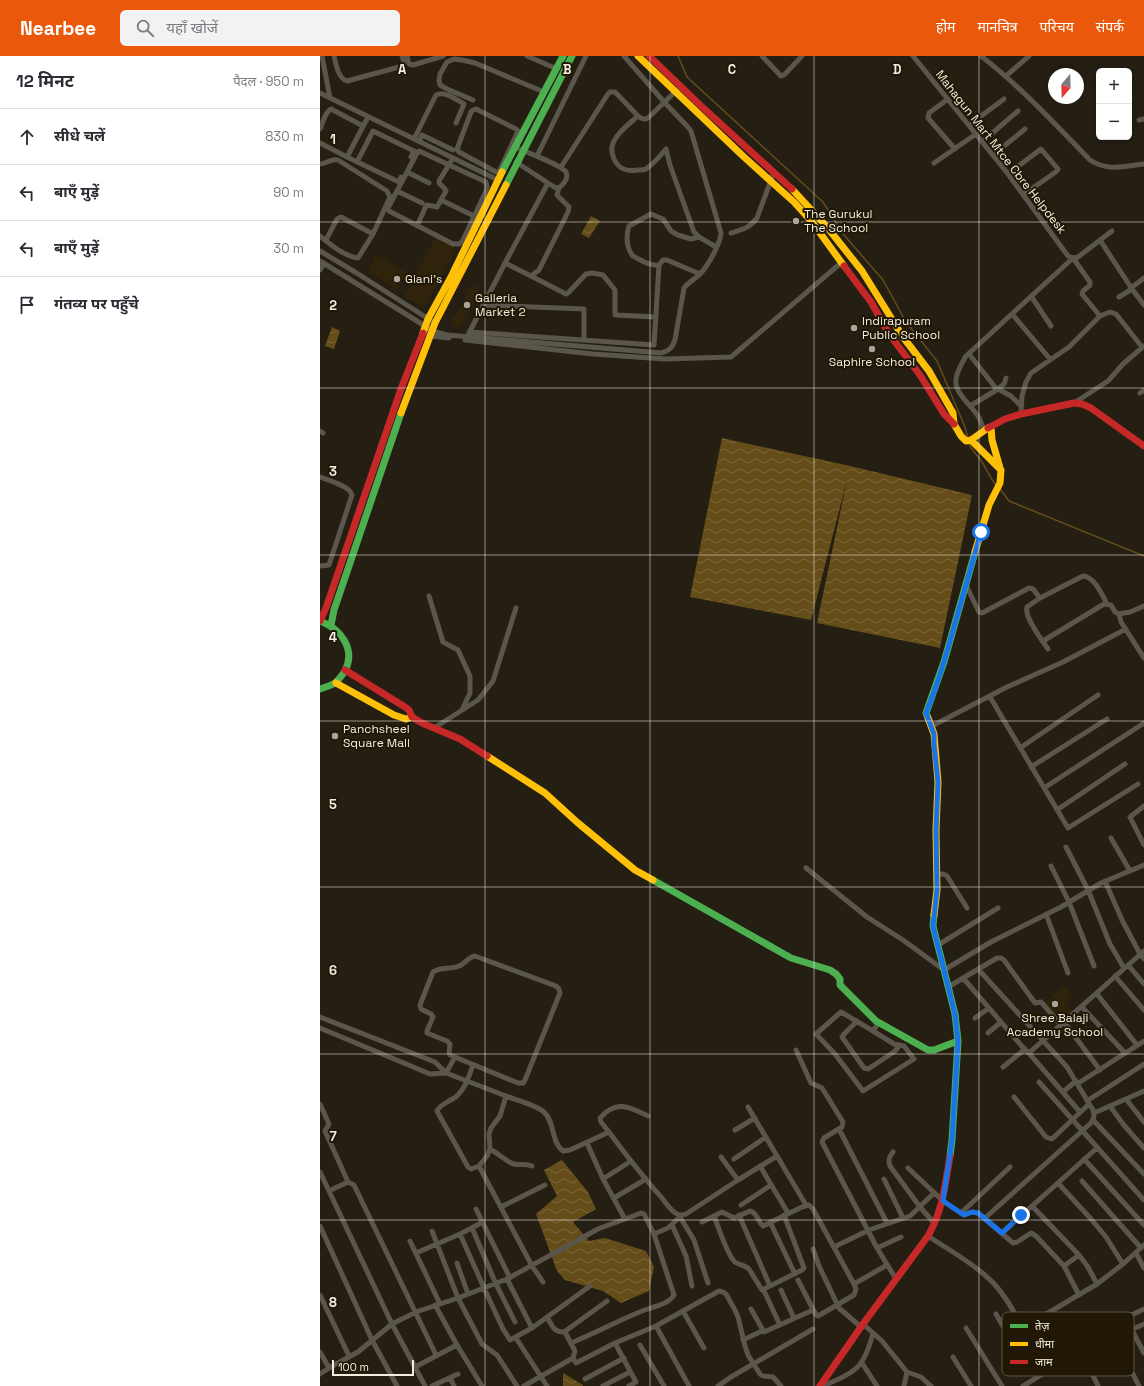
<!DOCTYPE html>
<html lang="hi">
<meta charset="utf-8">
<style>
:root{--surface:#fff;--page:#f2f2f3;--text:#2b2b33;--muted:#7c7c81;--line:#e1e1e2;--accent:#ea580c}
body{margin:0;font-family:"Space Grotesk","Noto Sans Devanagari",sans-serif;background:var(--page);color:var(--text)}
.controls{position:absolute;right:12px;top:12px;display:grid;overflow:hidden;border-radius:6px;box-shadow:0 2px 6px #0003}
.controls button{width:36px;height:36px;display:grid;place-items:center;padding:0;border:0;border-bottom:1px solid var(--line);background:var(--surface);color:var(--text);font:20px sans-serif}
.compass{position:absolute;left:728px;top:12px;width:36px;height:36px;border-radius:50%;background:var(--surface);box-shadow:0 2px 6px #0003;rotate:199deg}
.scale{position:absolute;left:12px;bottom:10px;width:82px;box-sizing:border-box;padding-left:4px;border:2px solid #f3ede1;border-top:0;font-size:11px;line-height:14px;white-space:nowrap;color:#f3ede1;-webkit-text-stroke:3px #201705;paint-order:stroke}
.stop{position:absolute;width:12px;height:12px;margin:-9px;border:3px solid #1a73e8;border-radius:50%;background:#fff}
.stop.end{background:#1a73e8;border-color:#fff;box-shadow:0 1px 4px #0008}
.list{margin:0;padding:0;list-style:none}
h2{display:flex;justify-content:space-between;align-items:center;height:52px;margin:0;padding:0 16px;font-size:17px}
h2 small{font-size:13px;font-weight:400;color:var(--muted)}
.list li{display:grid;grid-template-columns:26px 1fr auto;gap:12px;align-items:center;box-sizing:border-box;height:56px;padding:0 16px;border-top:1px solid var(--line)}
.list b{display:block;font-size:15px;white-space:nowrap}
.list em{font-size:13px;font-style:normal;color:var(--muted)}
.icon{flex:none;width:22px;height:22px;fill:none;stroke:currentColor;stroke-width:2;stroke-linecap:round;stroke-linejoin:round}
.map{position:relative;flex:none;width:824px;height:1330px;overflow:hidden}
header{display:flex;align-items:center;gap:24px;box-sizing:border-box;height:56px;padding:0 20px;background:var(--accent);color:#fff}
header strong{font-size:19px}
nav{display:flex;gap:22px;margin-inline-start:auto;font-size:14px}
.search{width:280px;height:36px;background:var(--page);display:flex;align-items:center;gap:10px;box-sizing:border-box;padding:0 14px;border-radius:6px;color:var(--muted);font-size:15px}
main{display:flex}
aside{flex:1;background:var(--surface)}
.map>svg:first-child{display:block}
</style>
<header>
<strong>Nearbee</strong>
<div class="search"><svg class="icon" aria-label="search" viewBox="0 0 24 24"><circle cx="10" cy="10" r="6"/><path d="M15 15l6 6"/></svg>यहाँ खोजें</div>
<nav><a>होम</a><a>मानचित्र</a><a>परिचय</a><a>संपर्क</a></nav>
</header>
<main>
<aside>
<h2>12 मिनट<small>पैदल · 950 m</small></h2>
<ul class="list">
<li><svg class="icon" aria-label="ahead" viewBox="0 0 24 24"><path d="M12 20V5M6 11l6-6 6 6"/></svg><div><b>सीधे चलें</b></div><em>830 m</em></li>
<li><svg class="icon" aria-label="left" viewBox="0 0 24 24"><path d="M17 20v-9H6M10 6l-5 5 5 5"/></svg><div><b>बाएँ मुड़ें</b></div><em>90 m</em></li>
<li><svg class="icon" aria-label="left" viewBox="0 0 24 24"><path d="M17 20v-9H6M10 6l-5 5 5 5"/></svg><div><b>बाएँ मुड़ें</b></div><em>30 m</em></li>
<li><svg class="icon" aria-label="arrive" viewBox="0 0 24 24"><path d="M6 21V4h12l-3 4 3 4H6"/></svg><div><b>गंतव्य पर पहुँचे</b></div></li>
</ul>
</aside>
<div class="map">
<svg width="824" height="1330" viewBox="0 0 824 1330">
<defs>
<pattern id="water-waves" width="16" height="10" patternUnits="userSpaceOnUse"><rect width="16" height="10" fill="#654d1a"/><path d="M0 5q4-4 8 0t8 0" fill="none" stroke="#7c673b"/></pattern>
</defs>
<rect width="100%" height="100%" fill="#241e13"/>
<path fill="#2f240b" d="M 116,180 L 137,193 L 105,251 L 84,241 Z
M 56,199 L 87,216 L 77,233 L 48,216 Z
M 157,229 L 160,236 L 142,270 L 134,272 L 130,264 L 132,261 L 136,259 L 147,239 L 146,234 Z
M 744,929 L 753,941 L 745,948 L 752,956 L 740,966 L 723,947 L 733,941 L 733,939 Z"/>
<path fill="url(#water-waves)" d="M 271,160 L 280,165 L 269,182 L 261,178 Z
M 12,271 L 20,275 L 14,293 L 5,290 Z
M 402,382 L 530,410 L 652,439 L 620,592 L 497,567 L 527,424 L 491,564 L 370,541 Z
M 242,1104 L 268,1136 L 276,1153 L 253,1166 L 269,1185 L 285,1182 L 326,1195 L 334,1211 L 329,1235 L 301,1247 L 283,1235 L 245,1224 L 237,1215 L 216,1158 L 237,1140 L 224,1114 Z
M 243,1317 L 263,1329 L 263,1330 L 243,1330 Z"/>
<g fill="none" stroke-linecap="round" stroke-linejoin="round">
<path stroke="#654d1a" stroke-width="1.5" d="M 358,0 L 367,21 L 503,146 L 524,179 L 563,224 L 586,266 L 617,305 L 645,371 L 648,383
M 649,387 C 651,394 658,400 662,406 C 667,414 670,422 676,429
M 680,433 L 689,445 L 824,500"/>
<path stroke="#5b564c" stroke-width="5" d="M 2,0 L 10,42
M 14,0 C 16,8 18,22 27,25 L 83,10 L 84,6 L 82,0
M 87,0 L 89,8 L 93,9 L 123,0
M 207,0 L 237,13
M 442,0 L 461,20 L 464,19 L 482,0
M 593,0 L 688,118 L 748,200 L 753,202 L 770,226 L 770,229 L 763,235 L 762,238 L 780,260
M 661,0 C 701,31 735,68 770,104 C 788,116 804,110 824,108
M 686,20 L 709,0
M 0,37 L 178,124
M 628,43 L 609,57 L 608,62 L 635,93
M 153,44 L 127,33 L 120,29 L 119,24 L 120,18 L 127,6 L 134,3 L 142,4 L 155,7 L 224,36
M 156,53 L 196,73 L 198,75 L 179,116 L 176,116 L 139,96 L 137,93 L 151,56 L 153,54 Z
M 318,60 C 309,68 294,79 292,91 C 291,96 293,99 294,103 C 299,113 306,116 317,114 C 319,114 324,114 326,113 C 332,109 341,99 346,93 L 350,109 L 374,176 L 379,181 L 396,191
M 48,61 L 27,101 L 79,126 L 81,121
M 819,64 L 824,63
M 649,69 L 684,43
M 0,73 C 3,66 5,56 11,53 L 43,70
M 94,83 L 116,39 C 124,34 137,44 144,48 L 136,67
M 99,85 L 102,79 L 133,94
M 662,86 L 698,55
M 0,87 L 27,101
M 193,90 C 203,95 242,109 246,116 C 249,122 243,129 239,132 L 234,131 L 196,106
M 99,95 L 166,126 L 167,131 L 166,135 L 142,186 L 139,188 L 133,188 L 69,155 L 68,152 L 97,97 Z
M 673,99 L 705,73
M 217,100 L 266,0
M 37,106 L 53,75 L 94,95 L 91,101
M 614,107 L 656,78
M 0,108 C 6,108 12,102 18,104 L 67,135 L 70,141 L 53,178 L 38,202 C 24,200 11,189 0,180
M 241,111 L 288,38 L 290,36 L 295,36 L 318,60 C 322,63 324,64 328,62 L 358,33
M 87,116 L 109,127
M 688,118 L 721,93 L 738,113 L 737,115 L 703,139
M 77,135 L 102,147
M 121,144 L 156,161
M 97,170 L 106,150 L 107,149 L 117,151 L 126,135 L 125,133 L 119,127 L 119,125 L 133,102
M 411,177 C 421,174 430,172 437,162 L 454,116
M 379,181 L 371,183 L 358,179 L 351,175 L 343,163 L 331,158 L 309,170 C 306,179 306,192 313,200 C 316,202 321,204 324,206 C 329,208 334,210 339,209 L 343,204 L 347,204 L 380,218
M 6,184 L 17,163 L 21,161 L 53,178
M 780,184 L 812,233 L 824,249
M 0,195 L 35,216 L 115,267
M 0,205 L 105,270 L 112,275 L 127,279 L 341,297 C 349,295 352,292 355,284 L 364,232 C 369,225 376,223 381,217 C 389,208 400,188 401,177 L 371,75 L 367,70 L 345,47 L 304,0
M 185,207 L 211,220 L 219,214 L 248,156 L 249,151 L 237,139 L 239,132
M 0,214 L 4,207
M 211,220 L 246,238 L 248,237 L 266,218 L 273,217 L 283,219 L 295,234 L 295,259 L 336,261
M 811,232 L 824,222
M 711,240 L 731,270
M 799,241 L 812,233
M 164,249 L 264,253 L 264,284
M 692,258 L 730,303
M 150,276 L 334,289 L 339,209
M 148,279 L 185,207 L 228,127
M 110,280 L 129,282
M 145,284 L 273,298 L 345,303 L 411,301 L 522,206
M 649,298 L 675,331
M 686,322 L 684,328 L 678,333 L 691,340 L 701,350
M 820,337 L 824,334
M 754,347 L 788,325 L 803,308 L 824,290
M 650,350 L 678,333
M 701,358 L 702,340 L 706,326 L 711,317 L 749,291 L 780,260 L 790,256 L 796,258 L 822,291
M 664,374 C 662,370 661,365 658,360 C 651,349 634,337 636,323 C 637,315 642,307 646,300 L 753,202 L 758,201 L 792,175
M 0,375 L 3,377
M 0,421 C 8,424 30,430 32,439 L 9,509 L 0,510
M 646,529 L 659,556 L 662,557 L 709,532 L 713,533 L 720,542
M 109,540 L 123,586 L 138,594 L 150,620 L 150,637 L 142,654
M 799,558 L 801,566 L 824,602
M 723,585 L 784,548 L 791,549 L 795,556 L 799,558 L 810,556 L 824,550
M 728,593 C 722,584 704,561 707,551 L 720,542 L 763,520 C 775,521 782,539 787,548
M 670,641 L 748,772 L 818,728
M 612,670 L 687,631 L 743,606 L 806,573
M 114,672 L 158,644 L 173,625 L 196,552
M 700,692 L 778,639
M 711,711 L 787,663
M 724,732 L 824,667
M 824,750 L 810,761 L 824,789
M 737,754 L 805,708
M 791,782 L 810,815
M 746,791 L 768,834 L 790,888 L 804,912
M 731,810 L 749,846 L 774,910
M 486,812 L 547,861 L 583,884 L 624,914 L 671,886 L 741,851 L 781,827 L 824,809
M 616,819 C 621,818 623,817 627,820 L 647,852
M 785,825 L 802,864 L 820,898 L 824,903
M 726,858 L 748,917
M 618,889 L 678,852
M 155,900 L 236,930 L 239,933 L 240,937 L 205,1024 L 203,1027 L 198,1027 L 130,999 L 129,997 L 130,988 L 127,985 L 107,977 L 107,975 L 113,961 L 111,958 L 101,953 L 100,949 L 113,916 C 121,910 130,914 139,910 C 145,908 148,901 155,900 Z
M 808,909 L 824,928
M 658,913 L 747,1011 L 773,1054 L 774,1061 L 771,1067 L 762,1075 L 665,1162
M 795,920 L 824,954
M 643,922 L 706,995 L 710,996 L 824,895
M 628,931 L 677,902 L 681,902 L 684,904 L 715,947 L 721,946 L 741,969
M 777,938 L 817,989
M 762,951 L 805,997
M 0,961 L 115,1006 L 126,1017 L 186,1040 L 180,1060 L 171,1072 L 169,1078 L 170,1093 L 167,1100 L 159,1110 L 151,1113 L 148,1111 L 117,1055 C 120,1048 131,1045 137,1040 C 146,1031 149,1020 153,1009
M 655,962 L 669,952
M 537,965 L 524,978 L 522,981 L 544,1012 L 548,1013 L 574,996 L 580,989
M 744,966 L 780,1014
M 0,972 L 110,1018 L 126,1017
M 553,975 L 521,956 L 496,978 L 515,998 L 543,1035 L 594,1003 L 584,990 L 574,988 L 553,975 L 559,966
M 668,977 L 681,966
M 476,994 L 491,1027 L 502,1032 L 523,1066 L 522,1071 L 504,1082 L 502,1086 L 557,1192 L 576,1223
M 708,996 L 760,1056
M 683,1011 L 705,993
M 126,1017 L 135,1001
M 719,1026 L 824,1144
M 757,1028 L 824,985
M 743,1036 L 756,1025
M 186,1040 C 196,1044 216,1049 224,1056 C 235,1066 231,1086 243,1095 L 250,1094 L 289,1076 C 306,1099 323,1121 342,1142 C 346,1147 351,1155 357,1158 C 360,1160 362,1159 366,1158 L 418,1124 L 457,1100
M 694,1041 L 726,1081 L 732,1083 L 769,1048
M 806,1043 L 824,1066
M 767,1045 L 824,1008
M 0,1048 L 9,1068 L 5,1075 L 28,1126
M 790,1050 L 803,1068 L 824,1092
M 428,1051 L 486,1149
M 774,1057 L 824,1035
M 773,1064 L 824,1118
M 519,1073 L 567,1167
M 415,1074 L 435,1062
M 289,1076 L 281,1066 L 280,1062 C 296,1043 310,1051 328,1060
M 267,1087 L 283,1123 L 305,1163
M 170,1093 C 177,1097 184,1103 191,1107 C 198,1111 205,1106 212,1110
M 573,1096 C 569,1101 568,1104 570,1110 L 600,1151 L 615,1168
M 401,1101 L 418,1124
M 414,1103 L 446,1081
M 764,1103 L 824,1169
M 159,1110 L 212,1210 L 223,1226
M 440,1110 L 468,1157
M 588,1112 L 623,1145 L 644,1159 L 652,1156 L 658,1157 L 693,1187 L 697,1186 L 711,1177 L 716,1180 L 744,1210 L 759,1239
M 0,1116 L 72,1268 L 105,1330
M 283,1123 L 311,1105
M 564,1123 L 583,1162
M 762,1125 L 821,1192
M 738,1127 L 771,1163 L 786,1181 L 803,1208
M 13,1133 L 28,1126 L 34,1129 L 116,1299
M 294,1142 L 326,1123
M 421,1149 L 451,1129
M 712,1150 L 759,1199 L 768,1211 L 777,1228
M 181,1151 L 225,1129
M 156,1153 L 190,1222
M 641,1157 L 690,1111
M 419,1159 L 450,1230
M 394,1160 C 398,1170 408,1201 415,1206 C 419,1209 425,1209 429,1213 L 442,1234 L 482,1214 L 484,1212 L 464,1159
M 360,1161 L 374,1184 L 388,1227
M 382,1166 L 402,1156 L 414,1162 L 430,1155 C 438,1157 437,1165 443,1170 L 482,1151 L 489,1149 L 493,1153 L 534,1228
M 450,1166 L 475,1218
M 352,1169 L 366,1200 L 372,1230
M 0,1170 L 52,1284 L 77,1330
M 152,1172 L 176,1228 L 195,1266
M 112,1175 L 138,1242 L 162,1288 L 177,1299 L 197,1330
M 682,1177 L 777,1092
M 140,1178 L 164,1232 L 183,1273 L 190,1284 L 212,1272 L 270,1230
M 334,1178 L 348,1172 L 361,1160
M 608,1180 C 627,1193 650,1205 667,1221 C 682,1234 692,1252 701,1269 L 706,1270 L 777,1228 L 803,1208 L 824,1189
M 90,1185 L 120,1248
M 514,1191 L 549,1174 L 590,1160 L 614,1137
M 557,1192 L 581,1181
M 493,1193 L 499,1210 L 519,1252 L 541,1271
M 96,1197 L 140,1178 L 163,1166
M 816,1197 L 824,1212
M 137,1207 L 148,1238
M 744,1210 L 759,1199
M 187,1223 L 212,1272
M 478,1224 L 496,1259 L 498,1260 L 534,1239 L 536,1233 L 534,1228 L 567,1209
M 461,1234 L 474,1262
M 445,1237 L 460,1269
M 0,1239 L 29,1300
M 115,1249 L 137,1289
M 431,1253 L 444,1276 L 493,1254
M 363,1255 L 384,1292
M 676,1258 L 688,1279 L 691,1279 L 704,1270
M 722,1260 L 747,1304
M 227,1261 C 232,1269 233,1276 244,1276 L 287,1245
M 543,1268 L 562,1285 L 587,1316
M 336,1270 L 369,1330
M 646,1272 L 682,1330
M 752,1272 L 764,1295
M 812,1274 L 824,1297
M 794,1280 L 819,1330
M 196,1282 L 227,1330
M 423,1284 L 442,1275
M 759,1284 L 824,1253
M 295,1287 L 316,1326 L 309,1330
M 320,1289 L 344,1330
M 0,1296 L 9,1312
M 762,1296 L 778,1330
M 633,1301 L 651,1330
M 253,1302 L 256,1307 L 295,1287 L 336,1270 L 399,1235 L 403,1236 L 406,1238 L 415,1254 L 418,1261 L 425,1290 L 428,1299 L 440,1318 L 443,1320 L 453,1321 L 461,1330
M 542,1307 L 557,1330
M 95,1311 L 137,1289 L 162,1330
M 0,1318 L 9,1312 L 38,1296 L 72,1268 L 96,1256 L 138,1242 L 187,1223 L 278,1173 L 321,1157 L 324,1158 L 334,1178 L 354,1239 C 348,1249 332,1251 322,1255 C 298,1265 275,1277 251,1287
M 130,1322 L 134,1330
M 265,1323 L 304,1302
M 112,1330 L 138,1318
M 204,1330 L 253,1302 L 255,1295 L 246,1278 L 244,1276
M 283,1330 L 310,1316
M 398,1330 L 411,1321 L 493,1273
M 503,1330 C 535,1316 544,1313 553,1277
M 584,1330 L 587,1316 L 601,1321 L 611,1330
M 703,1330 C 732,1312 761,1295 792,1281 C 803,1276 814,1273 824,1268"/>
<path stroke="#4caf50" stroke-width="7" d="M 182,116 L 243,0
M 186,129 L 252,0
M 0,565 C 21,573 36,593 25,615 C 22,619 19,624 15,627 C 10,630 5,631 0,633
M 11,569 L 14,554 L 81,357
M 608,662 L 606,657 L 624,606 L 655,496
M 333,824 L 471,902 L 510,914 L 516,918 L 520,923 L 520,929 L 556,965 L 608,994 L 614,994 L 638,985
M 614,859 L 613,870 L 635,958 L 638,985 L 632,1084 L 630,1100"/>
<path stroke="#ffc107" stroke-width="7" d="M 318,0 L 424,101 L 474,146 L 492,166 L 524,210
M 472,133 L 507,171 L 542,215 L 583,281 L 609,315 L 633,357 L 634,368 L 641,380 L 646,385 L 651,384 L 668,372
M 103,277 L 108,263 L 131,221 L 182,116
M 81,357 L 115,267 L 186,129
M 671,371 L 672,384 L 680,412
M 651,384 L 681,414 L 680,427 L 669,449 L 655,496
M 16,627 L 74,659 L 86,663 L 92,661
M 608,662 L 614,678 L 618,726 L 616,774 L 617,834 L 614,859
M 167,700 L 225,737 L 258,767 L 315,814 L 333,824"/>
<path stroke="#c62828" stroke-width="7" d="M 329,0 L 380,49 L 472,133
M 524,210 L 551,246 L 569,278 L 600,319 L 624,358 L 634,368
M 668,372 L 685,363 L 701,358 L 754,347 L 762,348 L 771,352 L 824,390
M 0,565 L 6,552 L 81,333 L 103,277
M 25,614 L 85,651 L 89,654 L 92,661 L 102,667 L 140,683 L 167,700
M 500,1330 L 543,1268 L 608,1180 C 623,1154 625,1129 630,1100"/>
</g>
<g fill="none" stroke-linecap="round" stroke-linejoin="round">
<path stroke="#1a73e8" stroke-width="5" d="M 661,476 L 624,606 L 614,636 L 606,657 L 614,678 L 614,688 L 618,726 L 616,774 L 617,834 L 613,870 L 635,958 L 638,985 L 632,1084 L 623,1145 L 644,1159 L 652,1156 L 658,1157 L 682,1177 L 701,1159"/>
</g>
<path fill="none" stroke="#f3ede1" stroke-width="1" stroke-opacity="0.55" d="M 165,0 L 165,1330M 330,0 L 330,1330M 494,0 L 494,1330M 659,0 L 659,1330M 0,166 L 824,166M 0,332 L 824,332M 0,499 L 824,499M 0,665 L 824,665M 0,831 L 824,831M 0,998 L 824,998M 0,1164 L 824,1164"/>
<g fill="#aba599" stroke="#201705" stroke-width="1.5">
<circle cx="476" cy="165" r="4"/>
<circle cx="77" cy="223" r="4"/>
<circle cx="147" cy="249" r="4"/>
<circle cx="534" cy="272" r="4"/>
<circle cx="552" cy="293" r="4"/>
<circle cx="15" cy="680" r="4"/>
<circle cx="735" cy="948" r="4"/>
</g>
<g text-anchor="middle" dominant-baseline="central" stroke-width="4" stroke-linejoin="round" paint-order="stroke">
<g font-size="12" fill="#f3ede1" stroke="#201705">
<text transform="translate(681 96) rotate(52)">Mahagun Mart Mtce Cbre Helpdesk</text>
</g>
<g font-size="12" fill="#f3ede1" stroke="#201705" text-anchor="start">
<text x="484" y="158">The Gurukul<tspan x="484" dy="14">The School</tspan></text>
<text x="85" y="223">Giani's</text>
<text x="155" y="242">Galleria<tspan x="155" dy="14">Market 2</tspan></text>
<text x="542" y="265">Indirapuram<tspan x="542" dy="14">Public School</tspan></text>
<text x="552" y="306" text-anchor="middle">Saphire School</text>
<text x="23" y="673">Panchsheel<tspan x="23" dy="14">Square Mall</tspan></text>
<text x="735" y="962" text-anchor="middle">Shree Balaji<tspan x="735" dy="14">Academy School</tspan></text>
</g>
</g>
<rect x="682" y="1256" width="132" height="64" rx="6" fill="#201705" stroke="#5f5747" stroke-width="1"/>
<rect x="690" y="1268" width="18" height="4" fill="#4caf50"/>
<rect x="690" y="1286" width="18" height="4" fill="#ffc107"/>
<rect x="690" y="1304" width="18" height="4" fill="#c62828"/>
<g font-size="11" fill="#f3ede1">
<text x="715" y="1274">तेज़</text>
<text x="715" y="1292">धीमा</text>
<text x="715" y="1310">जाम</text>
</g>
<g font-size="13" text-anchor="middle" font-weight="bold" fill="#f3ede1" stroke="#201705" stroke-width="4" stroke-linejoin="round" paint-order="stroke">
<text x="82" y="18">A</text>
<text x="247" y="18">B</text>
<text x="412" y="18">C</text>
<text x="577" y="18">D</text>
<text x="13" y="88">1</text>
<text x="13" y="254">2</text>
<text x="13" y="420">3</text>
<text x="13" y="586">4</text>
<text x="13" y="753">5</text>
<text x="13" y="919">6</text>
<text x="13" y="1085">7</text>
<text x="13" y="1251">8</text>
</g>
</svg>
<div class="controls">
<button>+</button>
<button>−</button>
</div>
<svg class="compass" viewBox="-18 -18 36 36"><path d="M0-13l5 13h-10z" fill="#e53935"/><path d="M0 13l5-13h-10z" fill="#7c7c81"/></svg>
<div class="scale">100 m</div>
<div class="stop" style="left:661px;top:476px"></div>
<div class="stop end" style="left:701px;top:1159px"></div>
</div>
</main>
